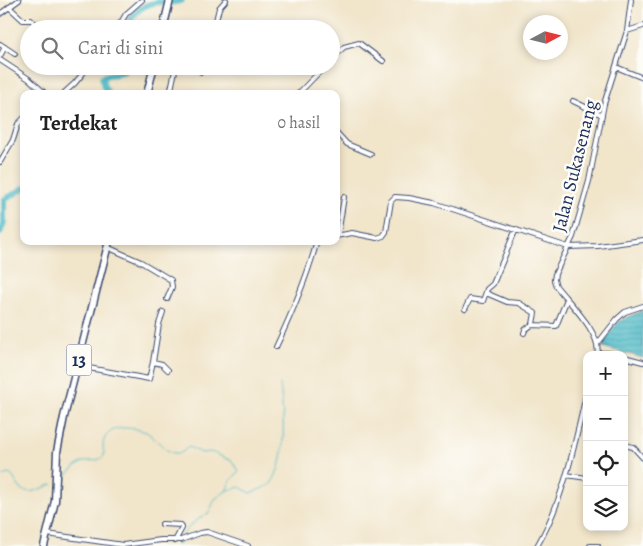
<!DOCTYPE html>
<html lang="id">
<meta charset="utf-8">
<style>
:root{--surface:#fff;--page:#f2f2f2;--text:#222;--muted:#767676;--line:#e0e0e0}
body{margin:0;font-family:Alegreya,serif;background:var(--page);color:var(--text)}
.controls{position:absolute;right:15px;bottom:15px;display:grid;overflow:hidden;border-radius:10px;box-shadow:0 2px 8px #0003}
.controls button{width:45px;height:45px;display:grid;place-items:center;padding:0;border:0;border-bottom:1px solid var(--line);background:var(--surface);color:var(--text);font:25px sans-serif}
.compass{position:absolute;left:523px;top:15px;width:45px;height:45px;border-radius:50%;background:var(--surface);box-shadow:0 2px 8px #0003;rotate:83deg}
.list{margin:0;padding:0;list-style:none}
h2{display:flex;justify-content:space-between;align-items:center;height:65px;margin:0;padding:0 20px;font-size:21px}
h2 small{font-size:16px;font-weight:400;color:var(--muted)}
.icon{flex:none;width:28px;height:28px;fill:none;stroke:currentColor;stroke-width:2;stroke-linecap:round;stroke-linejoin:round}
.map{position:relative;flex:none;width:643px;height:546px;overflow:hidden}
.search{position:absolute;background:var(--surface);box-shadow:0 2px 8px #0003;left:20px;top:20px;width:320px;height:55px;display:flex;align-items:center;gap:12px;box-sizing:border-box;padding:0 18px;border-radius:28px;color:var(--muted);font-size:19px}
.panel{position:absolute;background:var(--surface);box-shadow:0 2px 8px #0003;left:20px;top:90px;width:320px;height:155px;border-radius:10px}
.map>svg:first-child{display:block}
</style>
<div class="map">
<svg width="643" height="546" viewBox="0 0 643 546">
<defs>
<pattern id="water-rules" width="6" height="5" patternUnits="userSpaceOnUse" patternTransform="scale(1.25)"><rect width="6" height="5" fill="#4fbcc9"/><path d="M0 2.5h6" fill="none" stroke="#4199a6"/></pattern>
</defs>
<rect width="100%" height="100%" fill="#fdfcf7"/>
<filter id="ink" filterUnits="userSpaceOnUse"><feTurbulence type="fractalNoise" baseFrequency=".02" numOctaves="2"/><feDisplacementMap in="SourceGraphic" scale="10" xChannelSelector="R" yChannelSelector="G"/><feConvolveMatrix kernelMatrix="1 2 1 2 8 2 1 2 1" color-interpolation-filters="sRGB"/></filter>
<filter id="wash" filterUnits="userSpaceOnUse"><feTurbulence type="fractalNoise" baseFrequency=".0096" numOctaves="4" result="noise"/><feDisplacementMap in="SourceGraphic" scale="20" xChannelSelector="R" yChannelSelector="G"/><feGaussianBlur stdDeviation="1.12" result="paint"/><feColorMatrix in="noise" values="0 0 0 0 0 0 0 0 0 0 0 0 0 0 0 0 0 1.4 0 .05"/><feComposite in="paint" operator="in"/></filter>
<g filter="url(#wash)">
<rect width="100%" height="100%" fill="#f1e5ca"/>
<path fill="url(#water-rules)" stroke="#357694" d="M 643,311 L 643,358 L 603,347 C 613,323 619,320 643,311 Z"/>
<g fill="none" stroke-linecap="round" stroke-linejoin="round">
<path stroke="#4fbcc9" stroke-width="1" d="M 0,477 L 8,474 L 11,475 C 15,479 17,485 21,489 C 30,496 44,487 53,484
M 59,481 C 67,476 73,468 81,463 C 89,459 97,463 104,456 C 104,450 102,446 104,440 C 110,424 133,427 146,432 C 156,437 166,455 179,453 C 183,453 185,449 189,447 L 202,453 L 211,452 L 232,461 L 239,471 L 230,482 L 226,491
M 180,539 C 187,527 197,519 209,513 L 215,499 L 226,491 L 239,487 L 251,493 L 270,485 C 289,461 283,412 280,384
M 177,546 L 179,542"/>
<path stroke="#4fbcc9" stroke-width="6" d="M 127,29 C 132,12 145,2 163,2 C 171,2 175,4 182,0
M 109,94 L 104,87 L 102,78 C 112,70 120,80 129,66
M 0,233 L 4,222 L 4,200 L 24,188"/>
</g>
</g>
<g filter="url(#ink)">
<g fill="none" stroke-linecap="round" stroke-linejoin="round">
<g stroke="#3b4a6e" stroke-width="6">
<path id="street" d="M 9,7 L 23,20 L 31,20 L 42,29
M 0,14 L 19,0
M 117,29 L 126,14 L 142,0
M 214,29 L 219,8 L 226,0
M 627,31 L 643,26
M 0,44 L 15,54
M 0,56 L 5,47
M 0,60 L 29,79 L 46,94
M 331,60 L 344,47 L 359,43 L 383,61
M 616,67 L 643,78
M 201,72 L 202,66
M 63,94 L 75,83 L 89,66
M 170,94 L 176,66
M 298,94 L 325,66
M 573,101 L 602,115
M 336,132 L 347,144 L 371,154
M 0,162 L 13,140 L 18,124 L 24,118
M 338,235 L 344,197
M 336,236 L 352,233 L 377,238 L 383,236 L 386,232 L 391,201 L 395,197 L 409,198 L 434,203 L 568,247 L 598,246 L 643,240
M 107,247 L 141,262 L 171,280 L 172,287 L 167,299
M 486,293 L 507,302 L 519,303 L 535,313 L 533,324 L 525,330 L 524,333
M 465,309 L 470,299 L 483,301 L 487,289 L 493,284 L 516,229
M 532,325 L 556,326 L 567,299
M 598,343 L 617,319 L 625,312 L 643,306
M 276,347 C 292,313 307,278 317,241
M 598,353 L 608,353 L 616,355
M 597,355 C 603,334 568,302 556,286 L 554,280 L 555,274 L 573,237 L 589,181 L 604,104 L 627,31 L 631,0
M 624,357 L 643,362
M 153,362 L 159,324 L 163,312
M 78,366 L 149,379 L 153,362 L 162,364 L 168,370
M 624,445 L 633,447 L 643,458
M 566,475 L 587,478
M 162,524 L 181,525 L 182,528 L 175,541
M 47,534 L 123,545 L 161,540 L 181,540 L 200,533 L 207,532 L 248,546
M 537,546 C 564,500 575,443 587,391
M 590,546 L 598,546"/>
</g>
<g stroke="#3b4a6e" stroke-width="9">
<path id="highway" d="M 163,29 L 170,0
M 147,94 L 154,66
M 44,546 L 55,501 L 57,452 L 64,417 L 109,241"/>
</g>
<use href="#street" stroke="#fff" stroke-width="4"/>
<use href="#highway" stroke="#fff" stroke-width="6"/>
</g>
</g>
<g text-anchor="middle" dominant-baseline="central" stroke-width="5" stroke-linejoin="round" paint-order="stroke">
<rect fill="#fdfcf7" stroke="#5f6c8c" stroke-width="1" x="66.5" y="344.5" width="25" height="31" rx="4"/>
<g font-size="18" font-weight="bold" fill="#1b2f5e">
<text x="79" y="360">13</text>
</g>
<g font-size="19" fill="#1b2f5e" stroke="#fdfcf7">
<text transform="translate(575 166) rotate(-76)">Jalan Sukasenang</text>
</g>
</g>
</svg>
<div class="controls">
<button>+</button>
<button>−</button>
<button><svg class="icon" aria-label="locate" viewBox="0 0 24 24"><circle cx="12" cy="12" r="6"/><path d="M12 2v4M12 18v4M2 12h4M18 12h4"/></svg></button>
<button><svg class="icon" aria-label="layers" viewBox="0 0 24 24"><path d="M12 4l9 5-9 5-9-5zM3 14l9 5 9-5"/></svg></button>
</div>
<svg class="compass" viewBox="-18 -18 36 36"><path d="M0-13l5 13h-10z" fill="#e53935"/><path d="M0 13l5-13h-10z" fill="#767676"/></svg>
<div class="search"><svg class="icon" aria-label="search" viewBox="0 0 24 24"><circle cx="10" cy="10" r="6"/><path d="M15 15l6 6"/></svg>Cari di sini</div>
<section class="panel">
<h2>Terdekat<small>0 hasil</small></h2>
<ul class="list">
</ul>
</section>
</div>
